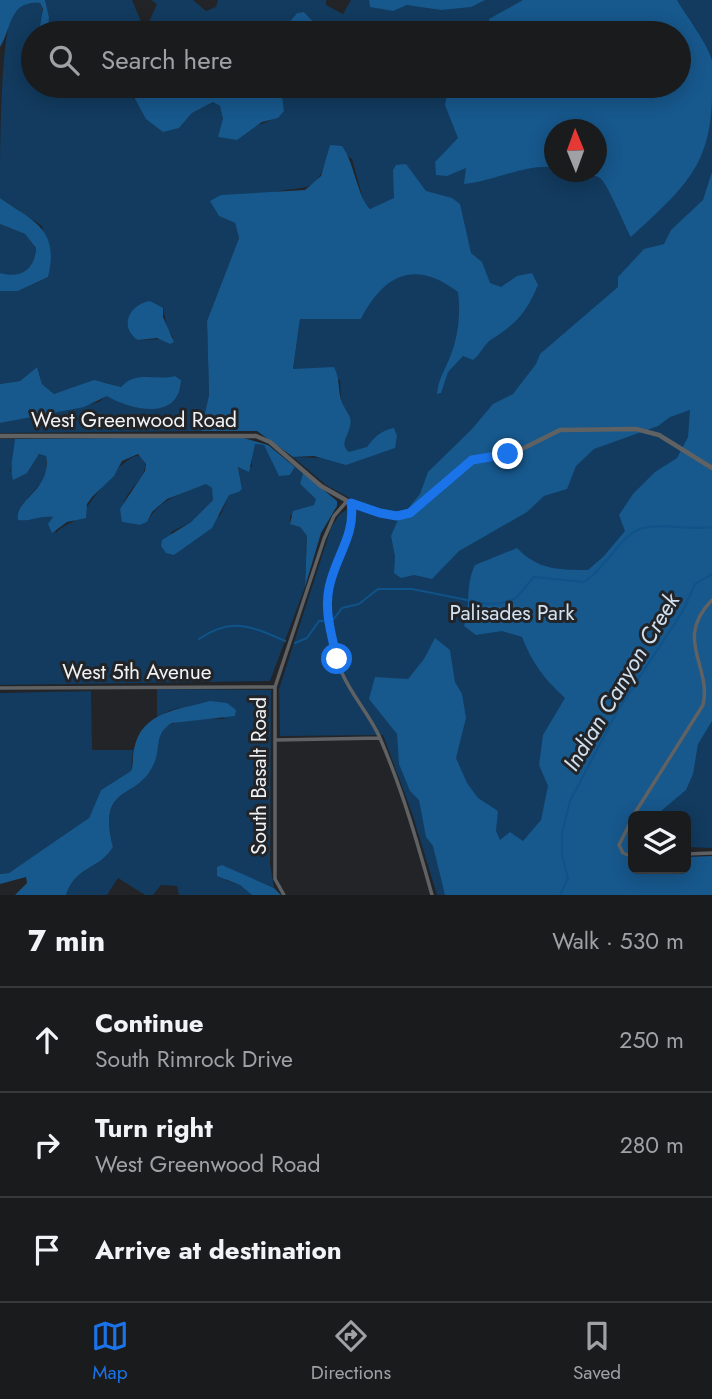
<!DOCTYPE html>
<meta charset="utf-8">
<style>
:root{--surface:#1a1b1d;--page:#232426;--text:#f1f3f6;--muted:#9fa1a4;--line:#38393b;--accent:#1a73e8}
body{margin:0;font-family:Jost,sans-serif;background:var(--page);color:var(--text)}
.controls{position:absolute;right:21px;bottom:21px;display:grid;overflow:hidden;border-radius:10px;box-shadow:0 4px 18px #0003}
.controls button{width:63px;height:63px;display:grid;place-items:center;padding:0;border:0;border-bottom:2px solid var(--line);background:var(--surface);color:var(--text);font:35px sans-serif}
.compass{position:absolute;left:544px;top:119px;width:63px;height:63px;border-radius:50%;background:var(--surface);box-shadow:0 4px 18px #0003;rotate:359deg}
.stop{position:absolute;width:21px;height:21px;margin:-16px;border:5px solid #1a73e8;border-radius:50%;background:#fff}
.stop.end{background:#1a73e8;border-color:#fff;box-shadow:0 2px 7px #0008}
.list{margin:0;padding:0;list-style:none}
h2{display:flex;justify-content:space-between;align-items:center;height:91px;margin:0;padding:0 28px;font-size:30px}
h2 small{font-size:23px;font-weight:400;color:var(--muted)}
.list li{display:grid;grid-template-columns:46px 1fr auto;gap:21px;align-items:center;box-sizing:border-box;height:105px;padding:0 28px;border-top:2px solid var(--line)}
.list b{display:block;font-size:26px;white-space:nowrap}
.list p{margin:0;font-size:23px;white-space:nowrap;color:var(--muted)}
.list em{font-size:23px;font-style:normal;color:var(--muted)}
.icon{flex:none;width:38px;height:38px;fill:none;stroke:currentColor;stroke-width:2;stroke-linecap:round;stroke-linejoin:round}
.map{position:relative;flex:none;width:712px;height:895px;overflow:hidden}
.search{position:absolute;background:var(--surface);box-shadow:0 4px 18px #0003;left:21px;right:21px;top:21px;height:77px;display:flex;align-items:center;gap:18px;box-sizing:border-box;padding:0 24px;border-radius:38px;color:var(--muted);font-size:26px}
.sheet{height:406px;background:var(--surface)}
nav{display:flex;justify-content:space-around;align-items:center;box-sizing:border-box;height:98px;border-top:2px solid var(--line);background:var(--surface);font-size:19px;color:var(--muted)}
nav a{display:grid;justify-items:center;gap:4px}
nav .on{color:var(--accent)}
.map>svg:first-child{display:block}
</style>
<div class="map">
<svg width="712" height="895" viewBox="0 0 712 895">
<rect width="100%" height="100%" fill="#222427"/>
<path fill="#123b5f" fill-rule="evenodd" d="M 45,0 L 132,0 L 145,31 L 157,4 L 151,0 L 193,0 L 206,11 L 216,7 L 218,0 L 326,0 L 326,5 L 343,14 L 351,0 L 369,0 L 370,6 L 375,0 L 712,0 L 712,305 L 701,451 L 616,839 L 633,869 L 686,869 L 686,858 L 712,859 L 712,895 L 437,895 L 413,816 L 383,735 L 280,736 L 279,689 L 331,528 L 339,515 L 357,502 L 326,485 L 293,457 L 326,458 L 349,414 L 341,403 L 340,380 L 293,370 L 300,319 L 361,319 L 376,292 L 378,206 L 371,209 L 364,203 L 352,159 L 330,145 C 317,203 305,181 264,195 C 249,201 234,209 219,216 L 235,223 L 239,238 L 207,321 L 209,395 L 201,431 L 0,433 L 0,423 L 99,402 L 107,395 C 130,410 180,422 181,380 L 175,376 L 163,380 L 154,377 L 121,387 L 103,382 L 54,394 L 42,384 L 37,367 L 20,381 L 0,384 L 0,291 L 18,291 L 48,277 L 42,226 L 0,198 C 0,149 0,55 11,14 C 17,3 29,1 40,3 C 45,13 43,23 39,33 L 33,33 L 33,86 L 128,86 L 133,98 L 179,128 L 192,113 L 213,102 L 220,106 L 223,119 L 251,129 C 262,122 276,121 284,110 L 282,95 L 291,86 L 679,86 L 679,33 L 324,33 L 304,12 L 297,13 L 287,25 L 263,28 L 255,33 L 48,33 L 49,17 ZM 554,130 L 596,130 L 596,172 L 554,172 ZM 163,308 L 167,328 L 173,337 L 170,344 L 162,339 L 138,340 Z
M 0,224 L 25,234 L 36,248 C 35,265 28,271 13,277 L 0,273 Z
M 0,439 L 15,439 L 15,454 L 10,471 L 27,473 L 39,454 L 46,455 L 46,477 L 21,506 L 35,516 L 53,517 L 56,533 C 63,524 72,524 78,518 C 91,504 124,449 143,456 C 152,476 129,485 124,503 C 122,509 123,516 122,522 L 140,525 L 147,522 C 160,498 182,493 206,484 L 212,488 L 214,499 L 191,522 L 171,532 L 174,555 L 221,514 L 229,494 L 239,492 L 242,489 L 238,466 L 252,467 L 251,449 L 255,444 L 264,445 L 277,469 L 290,475 L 295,467 L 303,473 L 300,484 L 317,499 L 314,505 L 290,516 L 290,523 L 300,527 L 307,536 L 305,587 L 270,681 L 0,685 Z
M 712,604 L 712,848 L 686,847 L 686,816 L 638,816 Z
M 157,689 L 271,690 L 270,864 L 274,888 L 229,869 L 225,880 L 240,885 L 252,895 L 179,895 L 177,886 L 161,885 L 153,895 L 145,895 L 118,878 L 107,895 L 66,895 C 76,865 98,871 113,847 C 97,783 136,803 154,762 C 159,750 154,736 166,727 C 179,717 210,718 226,719 C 200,709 181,700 157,718 Z
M 91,691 L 92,750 L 133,750 L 131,771 L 101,790 L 89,818 L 78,827 L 9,873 L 0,874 L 0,693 Z"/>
<path fill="#17588d" d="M 0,0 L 45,0 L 49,17 L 48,33 L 39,33 L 43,9 L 40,3 C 9,0 12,28 0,47 Z
M 369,0 L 485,0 L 471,7 L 441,10 L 407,5 L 393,11 L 370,7 Z
M 523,0 L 677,0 C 686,16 708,44 712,61 C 712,70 712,84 712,93 C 712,168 681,190 631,237 C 624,225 607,182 600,178 C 593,173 581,176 573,172 L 596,172 L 596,130 L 554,130 L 554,167 C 524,164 495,181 464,184 L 466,168 L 447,176 L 436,175 L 435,162 L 458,138 L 445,105 L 448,89 L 453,86 L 679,86 L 679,33 L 509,33 L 489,30 L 489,19 Z
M 304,12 L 324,33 L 255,33 L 263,28 L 287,25 L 297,13 Z
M 128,86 L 291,86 L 282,94 L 284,111 L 278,118 L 262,122 L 237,140 L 218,137 L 223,119 L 220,106 L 213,102 L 192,113 L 179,128 L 163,132 L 146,119 Z
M 330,145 L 342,146 C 355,164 357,196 370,209 L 394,198 L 393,170 L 396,165 L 406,164 L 426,191 L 452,198 L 460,204 L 471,253 L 482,262 L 490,283 L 501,287 L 517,276 L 532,273 L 538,285 C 526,313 517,323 492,339 C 484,344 481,354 473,360 L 463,356 L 448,372 L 441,393 L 437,394 C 438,379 445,370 450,357 C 458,338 461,313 458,292 C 415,259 384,274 361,319 L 300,319 L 293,369 L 334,367 C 340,379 338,388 341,400 C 344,410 353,415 350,426 C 348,437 339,444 349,452 L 367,447 C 374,437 382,430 394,428 L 397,436 L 395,448 L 346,465 L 314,456 L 293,457 L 257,431 L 201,431 L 209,395 L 207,321 L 239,238 L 235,223 L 219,216 L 210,201 L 221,195 L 305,190 L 321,176 Z
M 712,172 L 712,721 L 698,744 L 693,774 L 686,790 L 655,816 L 633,816 L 633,869 L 686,869 L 686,857 L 712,856 L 712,895 L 445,895 L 433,846 L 426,837 L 419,800 L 410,791 L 399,764 L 397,734 L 369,699 L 375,677 L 408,679 L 424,659 L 435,638 L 450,650 L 455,682 L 462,694 L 466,718 L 456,758 L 467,783 L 478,798 L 498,811 L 496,831 L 500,840 L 510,832 L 523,841 L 541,820 L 548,786 L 539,765 L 543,735 L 565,698 C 545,680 532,663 522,637 L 502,631 L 476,635 L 464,626 C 471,606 465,585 475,565 L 517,548 C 538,570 559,570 588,570 L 604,556 L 625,531 L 619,515 L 633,494 L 655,472 L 677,458 L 688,437 L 690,410 L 670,417 L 658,426 L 594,449 L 576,466 L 567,489 L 544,496 L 527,512 L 459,551 L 432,579 L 414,575 L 401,578 L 394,573 L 395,556 L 391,536 L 397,522 L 420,494 L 428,472 L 472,429 L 493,404 L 513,394 L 536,364 L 540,354 L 618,287 L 618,277 L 644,249 L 664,244 L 671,230 L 703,200 Z
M 0,198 C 33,221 60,229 48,277 L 18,291 L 0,291 L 0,273 C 20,279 35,270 36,248 L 25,234 L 0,224 Z
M 150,301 L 163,308 L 163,317 L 174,342 L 170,344 L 157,338 L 138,340 C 118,327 130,304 150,301 Z
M 37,367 L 42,384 L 54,394 L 94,380 L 121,387 C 136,370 156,381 175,376 L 181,380 C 180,422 130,410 107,396 L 84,407 L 0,423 L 0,384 L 20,381 Z
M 240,437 L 268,445 L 295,467 L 290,475 L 279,476 L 264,445 L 255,444 L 249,472 L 238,467 L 242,489 L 239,492 L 229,495 L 212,528 L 174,555 L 166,553 L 161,546 L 162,540 L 191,522 L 213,500 L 212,488 L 206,484 L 167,499 L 152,512 L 147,522 L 140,525 L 122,522 L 120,509 L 145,471 L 146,464 L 138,454 L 122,461 L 114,476 L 92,497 L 87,504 L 86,518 L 67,522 L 52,533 L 48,524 L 53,517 C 39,515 30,522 18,520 C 14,499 52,491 46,456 L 39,454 L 27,473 L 13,480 C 9,467 14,452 15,439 Z
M 303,473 L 337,501 L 337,506 L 321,533 L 305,587 L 307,536 L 300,527 L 290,524 L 293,511 L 314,505 L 316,499 L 300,484 Z
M 210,701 L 227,703 L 236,710 L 235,716 L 172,723 C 154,734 161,745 155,761 C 139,803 96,781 113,847 C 98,871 76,865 66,895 L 15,895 L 27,883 L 26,877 L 0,884 L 0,874 L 9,873 L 89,818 L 101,790 L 131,771 C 134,763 132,756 134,749 C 142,710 180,710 210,701 Z
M 222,865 L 274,888 L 281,895 L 252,895 L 240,885 L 217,876 L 217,867 Z"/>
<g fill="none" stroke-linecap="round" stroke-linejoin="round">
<path stroke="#105388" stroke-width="2" d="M 333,620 L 342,608 L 359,604 L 378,589 L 412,589 L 487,604 L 502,603 L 516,598 L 534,577 L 584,582 C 605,569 621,535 640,529 C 663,522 689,531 712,527
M 199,639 C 232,616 253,627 285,641
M 295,643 L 307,638 L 319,621 L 325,621
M 560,895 L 568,878 L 562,855 L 562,833 L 570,801 L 618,710 L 683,611 L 695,584 L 712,574"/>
<path stroke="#5f6162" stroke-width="3.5" d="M 351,503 C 357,544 323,575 328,616 C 331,635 334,656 342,673 C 352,696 370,715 380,738 C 402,789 417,841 432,895
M 0,688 L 275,687
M 276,740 L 380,738
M 633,816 L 703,705 C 712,665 673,640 712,600
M 633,817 L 619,845 L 623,853 L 633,857
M 686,854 L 712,853
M 284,895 L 275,879 L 275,687 L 324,539 L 334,516 L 347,501"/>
<path stroke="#5f6162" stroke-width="4.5" d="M 0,436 L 256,436 L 270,442 L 321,486 L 351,503 L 397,516 L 410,513 L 472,460 L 520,450 L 560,430 L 636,429 L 659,435 L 712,468"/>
</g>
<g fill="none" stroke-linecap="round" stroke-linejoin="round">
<path stroke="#1a73e8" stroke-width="9" d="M 337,659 C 332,636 324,612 329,588 C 335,557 356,535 351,503 L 380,513 L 397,516 L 410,513 L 472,460 L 508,454"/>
</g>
<g text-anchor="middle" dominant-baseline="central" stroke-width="6" stroke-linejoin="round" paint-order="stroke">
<g font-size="21" fill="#f0f2f4" stroke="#222427">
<text x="134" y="420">West Greenwood Road</text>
<text x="137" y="672">West 5th Avenue</text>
<text transform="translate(259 776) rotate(-90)">South Basalt Road</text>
</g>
<g font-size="21" fill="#d3e3f3" stroke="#222427">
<text x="512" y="613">Palisades Park</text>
</g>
<g font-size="23" font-style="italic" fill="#d0e0ef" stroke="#222427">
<text transform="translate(621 682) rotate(-59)">Indian Canyon Creek</text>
</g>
</g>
</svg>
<div class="controls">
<button><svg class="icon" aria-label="layers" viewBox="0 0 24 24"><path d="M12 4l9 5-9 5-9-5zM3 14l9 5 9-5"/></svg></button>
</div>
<svg class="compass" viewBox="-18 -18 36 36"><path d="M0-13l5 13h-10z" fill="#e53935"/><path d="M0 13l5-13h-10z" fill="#9fa1a4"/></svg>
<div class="stop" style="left:337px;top:659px"></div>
<div class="stop end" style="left:508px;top:454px"></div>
<div class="search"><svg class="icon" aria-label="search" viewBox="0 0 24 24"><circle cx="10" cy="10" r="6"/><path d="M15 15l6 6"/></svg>Search here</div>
</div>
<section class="sheet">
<h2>7 min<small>Walk · 530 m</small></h2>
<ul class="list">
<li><svg class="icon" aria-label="ahead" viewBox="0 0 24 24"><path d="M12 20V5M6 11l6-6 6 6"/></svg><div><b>Continue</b><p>South Rimrock Drive</p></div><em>250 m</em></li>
<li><svg class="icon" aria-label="right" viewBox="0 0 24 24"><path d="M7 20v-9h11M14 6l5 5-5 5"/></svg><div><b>Turn right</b><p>West Greenwood Road</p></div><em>280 m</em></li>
<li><svg class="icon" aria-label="arrive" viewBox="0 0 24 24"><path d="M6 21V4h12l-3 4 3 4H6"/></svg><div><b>Arrive at destination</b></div></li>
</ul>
</section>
<nav>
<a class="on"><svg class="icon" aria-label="map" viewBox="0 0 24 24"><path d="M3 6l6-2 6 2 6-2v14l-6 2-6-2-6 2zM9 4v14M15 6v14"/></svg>Map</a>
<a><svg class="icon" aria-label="directions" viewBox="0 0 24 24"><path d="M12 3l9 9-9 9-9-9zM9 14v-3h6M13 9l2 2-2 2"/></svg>Directions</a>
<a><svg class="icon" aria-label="saved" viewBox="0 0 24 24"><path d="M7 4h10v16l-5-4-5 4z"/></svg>Saved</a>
</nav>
